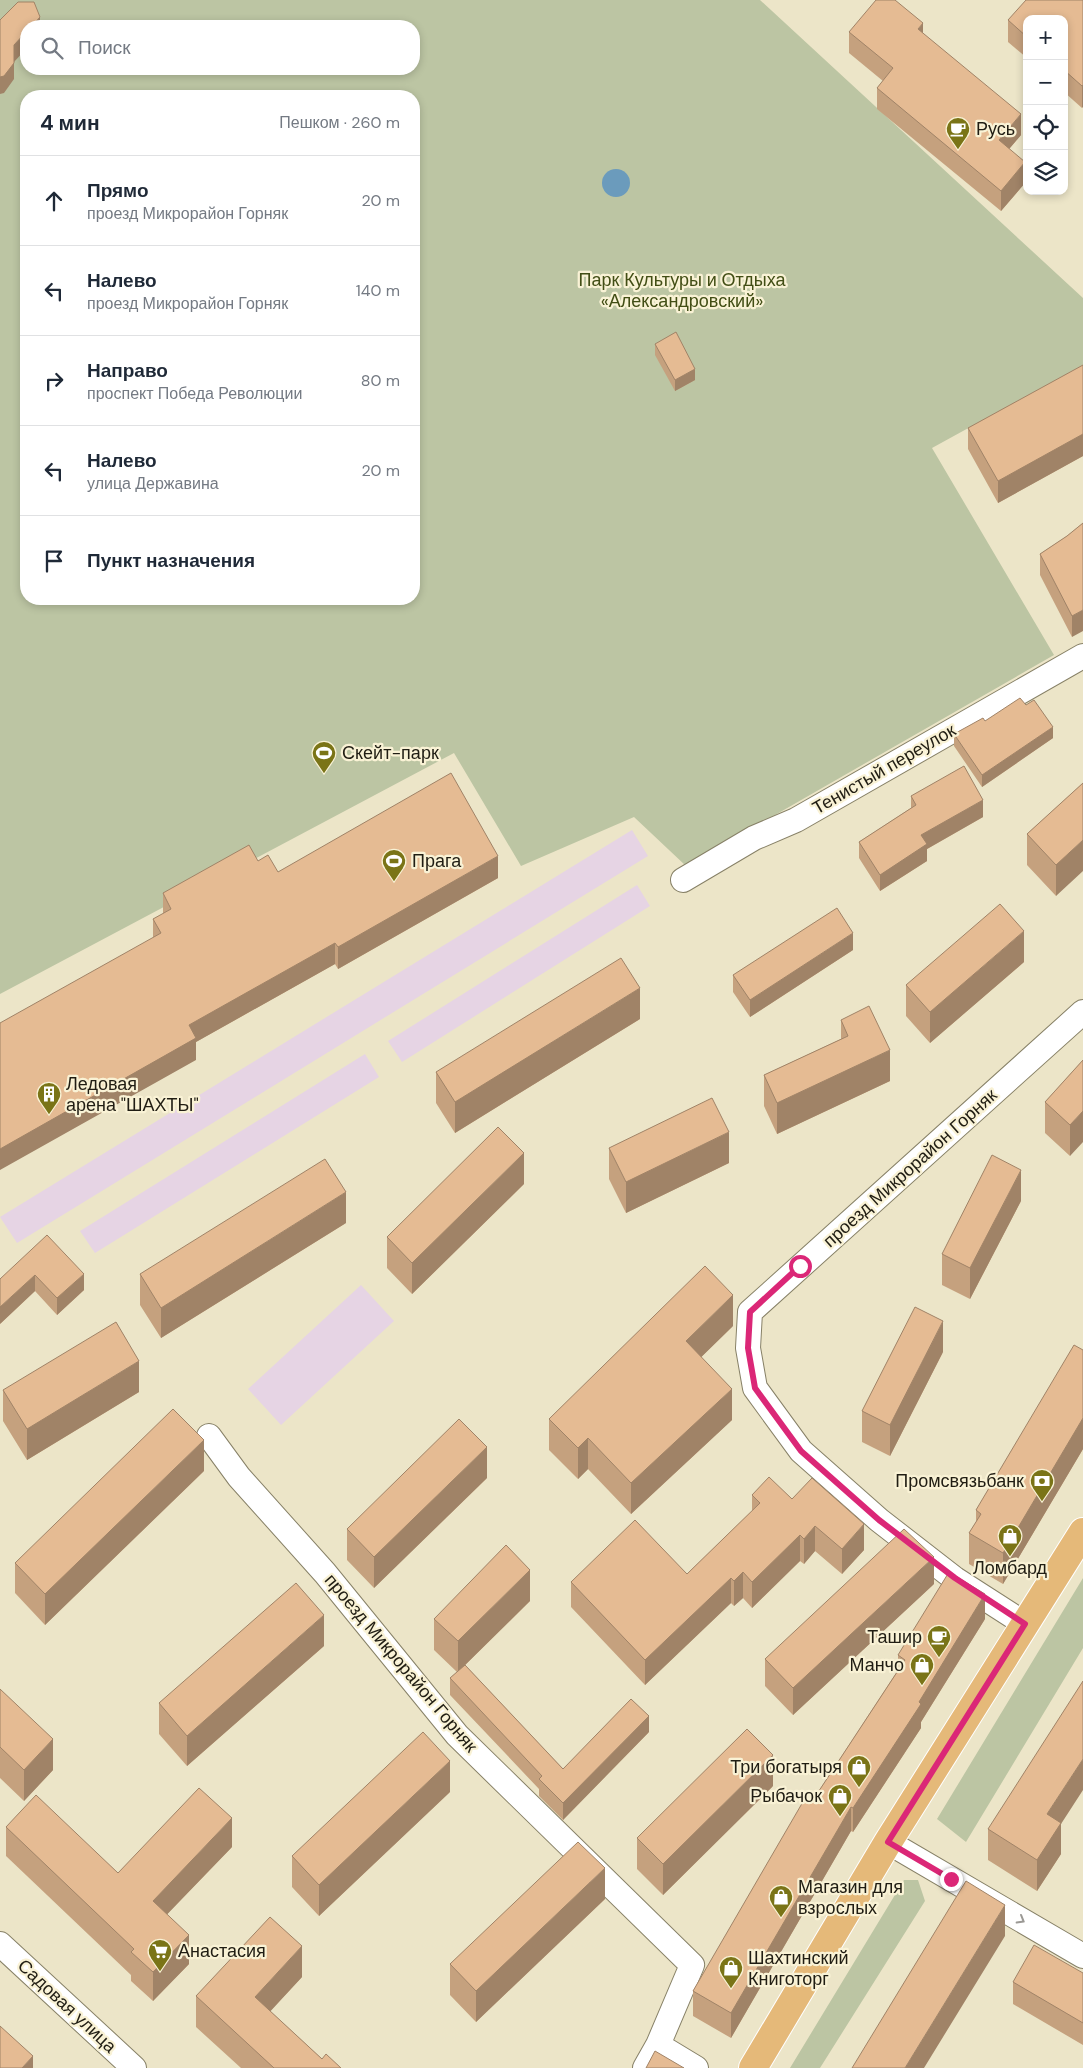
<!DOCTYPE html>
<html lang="ru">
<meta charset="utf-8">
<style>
:root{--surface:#fff;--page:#f2f2f3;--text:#1f2937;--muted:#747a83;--line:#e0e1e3}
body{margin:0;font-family:"DM Sans",sans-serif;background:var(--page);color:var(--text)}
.controls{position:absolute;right:15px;top:15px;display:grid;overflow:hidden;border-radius:10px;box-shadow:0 2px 8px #0003}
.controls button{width:45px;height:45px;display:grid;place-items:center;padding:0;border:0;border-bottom:1px solid var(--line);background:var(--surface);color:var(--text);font:25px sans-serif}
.stop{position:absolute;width:15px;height:15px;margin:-11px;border:4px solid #db2777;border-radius:50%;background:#fff}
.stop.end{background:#db2777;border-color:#fff;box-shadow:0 1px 5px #0008}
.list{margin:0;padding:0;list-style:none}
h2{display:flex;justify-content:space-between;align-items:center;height:65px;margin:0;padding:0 20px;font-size:21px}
h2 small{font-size:16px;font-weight:400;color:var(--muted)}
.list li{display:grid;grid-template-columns:32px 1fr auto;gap:15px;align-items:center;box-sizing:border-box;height:90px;padding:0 20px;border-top:1px solid var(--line)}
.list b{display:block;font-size:19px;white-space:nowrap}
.list p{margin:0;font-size:16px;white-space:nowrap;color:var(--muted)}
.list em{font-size:16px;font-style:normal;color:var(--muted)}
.icon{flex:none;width:28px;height:28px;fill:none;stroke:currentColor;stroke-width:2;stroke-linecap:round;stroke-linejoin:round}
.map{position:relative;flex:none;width:1083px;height:2068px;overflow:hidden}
.search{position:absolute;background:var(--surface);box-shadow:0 2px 8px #0003;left:20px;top:20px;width:400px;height:55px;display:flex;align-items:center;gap:12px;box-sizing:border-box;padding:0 18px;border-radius:20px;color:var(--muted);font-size:19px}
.panel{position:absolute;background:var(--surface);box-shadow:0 2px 8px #0003;left:20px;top:90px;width:400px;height:515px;border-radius:20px}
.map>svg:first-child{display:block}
</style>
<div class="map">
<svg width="1083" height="2068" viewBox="0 0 1083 2068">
<rect width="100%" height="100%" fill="#ece5c8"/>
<path fill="#e6d4e4" d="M 632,830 L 648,856 L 17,1243 L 0,1217 Z
M 637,885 L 650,906 L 402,1062 L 388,1041 Z
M 365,1054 L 379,1077 L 95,1253 L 80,1231 Z
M 361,1285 L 394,1321 L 281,1425 L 248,1389 Z"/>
<path fill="#bcc5a3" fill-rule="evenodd" d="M 0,0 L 760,0 L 1083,298 L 1083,365 L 932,448 L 1054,655 L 686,866 L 634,817 L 521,866 L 454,753 L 0,994 ZM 26,26 L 414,26 L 414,69 L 26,69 ZM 26,96 L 414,96 L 414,599 L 26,599 Z
M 1083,1578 L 1083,1648 L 966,1842 L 937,1819 Z
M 904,1880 L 918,1880 L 925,1901 L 820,2068 L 790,2068 Z"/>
<path fill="#6b9bbc" d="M602 183a14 14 0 1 1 28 0a14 14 0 1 1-28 0Z"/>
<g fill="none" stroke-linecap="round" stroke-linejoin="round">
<g stroke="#878167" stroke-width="26">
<path id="minor" d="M 683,880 L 754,838 L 796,820 L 1083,656
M 209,1436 L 239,1477 L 325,1573 L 457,1735 L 692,1965 L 658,2045 L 645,2068
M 1025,1624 L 955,1579 L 879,1520 L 801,1451 L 755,1388 L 748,1348 L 750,1312 L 1083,1012
M 888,1842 L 1083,1956
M 0,1944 L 134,2068
M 658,2045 L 696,2068"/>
</g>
<g stroke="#fff" stroke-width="30">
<path id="major" d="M 753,2068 L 888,1842 L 1083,1532"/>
</g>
<use href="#minor" stroke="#fff" stroke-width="24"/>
<use href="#major" stroke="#e5b979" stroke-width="28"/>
</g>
<path fill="#c5a17e" d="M 1083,0 L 1082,108 L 1064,92 L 1064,19 L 1027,19 L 1027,58 L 1008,42 L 1008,20 Z
M 849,32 L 923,33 L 1021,135 L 1009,149 L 1025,183 L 1001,211 L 877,109 L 877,88 L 883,81 L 849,53 Z
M 655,344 L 695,380 L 675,391 L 655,355 Z
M 1083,365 L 1083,456 L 998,503 L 968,449 L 968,428 Z
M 1083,523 L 1072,637 L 1040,575 L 1040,554 L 1067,536 Z
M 1026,705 L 1053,738 L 982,787 L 954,746 L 954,734 Z
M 1083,783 L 1056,896 L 1027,865 L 1027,834 Z
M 911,796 L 983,817 L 927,849 L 927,861 L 880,891 L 859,858 L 859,842 L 911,808 Z
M 258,861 L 278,872 L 498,878 L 338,969 L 335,964 L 196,1042 L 196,1060 L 153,937 L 153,919 L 163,914 L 163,893 Z
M 853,950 L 750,1017 L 733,992 L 733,975 Z
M 1024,962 L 930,1043 L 906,1016 L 906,985 Z
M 640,1019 L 455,1133 L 436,1103 L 436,1072 Z
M 841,1020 L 890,1081 L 777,1134 L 764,1106 L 764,1075 L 841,1039 Z
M 1083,1060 L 1070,1156 L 1045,1133 L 1045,1102 Z
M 609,1148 L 729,1163 L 626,1213 L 609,1179 Z
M 524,1184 L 412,1294 L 387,1268 L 387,1237 Z
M 1021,1201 L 970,1299 L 942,1285 L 942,1254 Z
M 346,1223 L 161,1338 L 140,1305 L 140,1274 Z
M 47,1235 L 84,1290 L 57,1315 L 35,1291 L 0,1324 Z
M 733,1326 L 701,1357 L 732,1420 L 631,1514 L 588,1469 L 578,1479 L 549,1450 L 549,1419 Z
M 1083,1350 L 1083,1449 L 1003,1584 L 969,1564 L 969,1533 L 976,1522 L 976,1510 Z
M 943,1352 L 890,1456 L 862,1442 L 862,1411 Z
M 3,1390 L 139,1392 L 27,1460 L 3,1421 Z
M 204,1471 L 45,1625 L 15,1593 L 15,1563 Z
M 487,1478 L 374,1588 L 347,1560 L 347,1529 Z
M 752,1495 L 792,1499 L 864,1550 L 842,1574 L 815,1551 L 804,1564 L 800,1561 L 752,1608 L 743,1598 L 734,1606 L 731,1603 L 645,1685 L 571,1607 L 571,1582 L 687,1574 L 752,1511 Z
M 934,1584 L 793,1715 L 765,1686 L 765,1659 Z
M 530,1601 L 465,1665 L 563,1769 L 649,1732 L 563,1820 L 539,1796 L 539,1789 L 450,1695 L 450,1678 L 457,1672 L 434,1650 L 434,1619 Z
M 985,1619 L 921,1722 L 921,1728 L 853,1832 L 851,1831 L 731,2038 L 693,2016 L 693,1991 L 811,1803 L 898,1670 L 898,1655 Z
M 324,1646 L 187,1766 L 159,1734 L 159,1703 Z
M 0,1689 L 53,1770 L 24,1801 L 0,1778 Z
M 773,1786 L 663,1895 L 637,1869 L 637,1838 Z
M 450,1792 L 319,1916 L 292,1887 L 292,1856 Z
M 1061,1824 L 1061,1854 L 1037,1891 L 988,1860 L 988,1829 Z
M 6,1827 L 118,1873 L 232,1847 L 167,1914 L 189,1964 L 153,2001 L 131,1981 L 131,1975 L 6,1856 Z
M 605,1899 L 476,2022 L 450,1995 L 450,1964 Z
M 1083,1973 L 1083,2045 L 1013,2004 L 1013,1982 Z
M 302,1977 L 270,2011 L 322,2059 L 341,2068 L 241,2068 L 196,2027 L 196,1996 Z"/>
<path fill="#a08367" d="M 40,17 L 40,26 L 32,26 Z
M 923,23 L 923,44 L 918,29 Z
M 26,32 L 26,49 L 14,62 L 14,79 L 4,93 L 0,94 L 0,77 L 14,45 Z
M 1083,85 L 1083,107 L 1082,108 L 1082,86 Z
M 1021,114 L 1021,135 L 999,161 L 999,140 Z
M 1025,162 L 1025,183 L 1001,211 L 1001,191 Z
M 695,369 L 695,380 L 675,391 L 675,380 Z
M 1083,434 L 1083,456 L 998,503 L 998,481 Z
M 1083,610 L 1083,631 L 1072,637 L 1072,616 Z
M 1053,727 L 1053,738 L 982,787 L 982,775 Z
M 983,800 L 983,817 L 927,849 L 927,861 L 880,891 L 880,875 L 921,835 Z
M 1083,840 L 1083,871 L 1056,896 L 1056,865 Z
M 498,856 L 498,878 L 338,969 L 338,947 Z
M 1024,931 L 1024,962 L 930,1043 L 930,1012 Z
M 853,933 L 853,950 L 750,1017 L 750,1000 Z
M 335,943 L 335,964 L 196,1042 L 196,1060 L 0,1170 L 0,1149 L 189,1025 Z
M 640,988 L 640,1019 L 455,1133 L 455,1102 Z
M 890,1050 L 890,1081 L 777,1134 L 777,1103 Z
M 1083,1111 L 1083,1142 L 1070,1156 L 1070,1125 Z
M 729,1132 L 729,1163 L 626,1213 L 626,1182 Z
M 524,1153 L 524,1184 L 412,1294 L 412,1263 Z
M 1021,1170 L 1021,1201 L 970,1299 L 970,1268 Z
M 346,1192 L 346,1223 L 161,1338 L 161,1308 Z
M 84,1274 L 84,1290 L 57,1315 L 57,1298 Z
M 35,1275 L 35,1291 L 0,1324 L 0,1307 Z
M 733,1295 L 733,1326 L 686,1372 L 686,1341 Z
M 943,1321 L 943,1352 L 890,1456 L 890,1425 Z
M 139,1361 L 139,1392 L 27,1460 L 27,1429 Z
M 732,1389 L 732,1420 L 631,1514 L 631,1483 Z
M 1083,1418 L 1083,1449 L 1003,1584 L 1003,1553 Z
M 588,1438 L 588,1469 L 578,1479 L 578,1448 Z
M 204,1440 L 204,1471 L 45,1625 L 45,1594 Z
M 487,1447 L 487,1478 L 374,1588 L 374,1557 Z
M 864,1524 L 864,1550 L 842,1574 L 842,1549 Z
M 815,1526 L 815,1551 L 804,1564 L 804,1539 Z
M 800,1535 L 800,1561 L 752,1608 L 752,1582 Z
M 934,1557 L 934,1584 L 793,1715 L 793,1688 Z
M 530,1570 L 530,1601 L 458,1672 L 458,1641 Z
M 743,1572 L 743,1598 L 734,1606 L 734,1581 Z
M 731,1578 L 731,1603 L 645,1685 L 645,1660 Z
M 985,1594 L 985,1619 L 921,1722 L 921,1728 L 853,1832 L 853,1808 Z
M 324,1615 L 324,1646 L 187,1766 L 187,1736 Z
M 649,1716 L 649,1732 L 563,1820 L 563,1803 Z
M 53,1739 L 53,1770 L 24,1801 L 24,1770 Z
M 773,1755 L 773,1786 L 663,1895 L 663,1864 Z
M 1083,1759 L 1083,1790 L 1061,1824 L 1061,1854 L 1037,1891 L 1037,1860 L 1047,1814 Z
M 450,1761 L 450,1792 L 319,1916 L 319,1885 Z
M 851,1807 L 851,1831 L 731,2038 L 731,2013 Z
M 232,1818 L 232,1847 L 153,1929 L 153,1901 Z
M 605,1868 L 605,1899 L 476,2022 L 476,1991 Z
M 1005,1905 L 1005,1936 L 924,2068 L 905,2068 Z
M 189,1935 L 189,1964 L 153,2001 L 153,1972 Z
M 302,1946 L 302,1977 L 255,2028 L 255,1997 Z
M 33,2056 L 33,2068 L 22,2068 Z"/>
<path fill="#e5bb93" stroke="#a08367" d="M 876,0 L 895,0 L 923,23 L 918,29 L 1021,114 L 999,140 L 1025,162 L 1001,191 L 877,88 L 893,68 L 849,32 Z
M 1026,0 L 1083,0 L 1083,85 L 1082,86 L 1064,70 L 1064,19 L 1027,19 L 1027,37 L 1008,20 Z
M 18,2 L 34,2 L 40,17 L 32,26 L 26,26 L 26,32 L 14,45 L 14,63 L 4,76 L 0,77 L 0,20 Z
M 676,332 L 695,369 L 675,380 L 655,344 Z
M 1083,365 L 1083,434 L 998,481 L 968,428 Z
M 1083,523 L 1083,610 L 1072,616 L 1040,554 L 1067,536 Z
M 1020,698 L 1026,705 L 1034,700 L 1053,727 L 982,775 L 954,734 L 983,718 L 985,721 Z
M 964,766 L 983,800 L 921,835 L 927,844 L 880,875 L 859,842 L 916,805 L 911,796 Z
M 451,773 L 498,856 L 338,947 L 335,943 L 189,1025 L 196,1038 L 0,1149 L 0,1023 L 161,933 L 153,919 L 171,909 L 163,893 L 249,845 L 258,861 L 268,855 L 278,872 Z
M 1083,783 L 1083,840 L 1056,865 L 1027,834 Z
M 1000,904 L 1024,931 L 930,1012 L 906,985 Z
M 837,908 L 853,933 L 750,1000 L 733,975 Z
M 621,958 L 640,988 L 455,1102 L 436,1072 Z
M 869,1006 L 890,1050 L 777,1103 L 764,1075 L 848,1036 L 841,1020 Z
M 1083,1060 L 1083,1111 L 1070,1125 L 1045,1102 Z
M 712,1098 L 729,1132 L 626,1182 L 609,1148 Z
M 498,1127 L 524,1153 L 412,1263 L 387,1237 Z
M 992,1155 L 1021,1170 L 970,1268 L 942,1254 Z
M 325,1159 L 346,1192 L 161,1308 L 140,1274 Z
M 47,1235 L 84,1274 L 57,1298 L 35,1275 L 0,1307 L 0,1279 Z
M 705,1266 L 733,1295 L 686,1341 L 732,1389 L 631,1483 L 588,1438 L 578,1448 L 549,1419 Z
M 915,1307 L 943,1321 L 890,1425 L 862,1411 Z
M 116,1322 L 139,1361 L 27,1429 L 3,1390 Z
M 1074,1345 L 1083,1350 L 1083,1418 L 1003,1553 L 969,1533 L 981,1514 L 976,1510 Z
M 173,1409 L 204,1440 L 45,1594 L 15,1563 Z
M 459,1419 L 487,1447 L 374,1557 L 347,1529 Z
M 769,1477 L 792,1499 L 812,1478 L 864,1524 L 842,1549 L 815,1526 L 804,1539 L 800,1535 L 752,1582 L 743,1572 L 734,1581 L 731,1578 L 645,1660 L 571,1582 L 635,1520 L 687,1574 L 760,1503 L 752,1495 Z
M 904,1529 L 934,1557 L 793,1688 L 765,1659 Z
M 506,1545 L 530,1570 L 458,1641 L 434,1619 Z
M 949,1572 L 985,1594 L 919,1702 L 921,1704 L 853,1808 L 851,1807 L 731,2013 L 693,1991 L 804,1800 L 811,1803 L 905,1660 L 898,1655 Z
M 296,1583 L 324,1615 L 187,1736 L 159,1703 Z
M 465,1665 L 563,1769 L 631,1699 L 649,1716 L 563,1803 L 539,1779 L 542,1776 L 450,1678 Z
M 1083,1681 L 1083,1759 L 1047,1814 L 1061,1823 L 1037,1860 L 988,1829 Z
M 0,1689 L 53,1739 L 24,1770 L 0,1747 Z
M 747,1729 L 773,1755 L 663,1864 L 637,1838 Z
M 423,1732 L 450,1761 L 319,1885 L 292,1856 Z
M 199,1788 L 232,1818 L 153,1901 L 189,1935 L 153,1972 L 131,1952 L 134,1949 L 6,1827 L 36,1795 L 118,1873 Z
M 578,1842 L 605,1868 L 476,1991 L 450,1964 Z
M 966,1881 L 1005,1905 L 905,2068 L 852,2068 Z
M 270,1917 L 302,1946 L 255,1997 L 322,2059 L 326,2054 L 341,2068 L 274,2068 L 196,1996 Z
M 1034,1945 L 1083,1973 L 1083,2023 L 1013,1982 Z
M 0,2026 L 33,2056 L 22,2068 L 0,2068 Z
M 655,2051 L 684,2068 L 646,2068 Z"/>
<defs><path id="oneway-chevron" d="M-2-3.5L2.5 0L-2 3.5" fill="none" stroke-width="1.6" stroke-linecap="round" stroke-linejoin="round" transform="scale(1.25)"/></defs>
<use stroke="#9b9995" href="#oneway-chevron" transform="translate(1021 1920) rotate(30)"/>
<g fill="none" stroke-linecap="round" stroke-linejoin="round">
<path stroke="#db2777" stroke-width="6" d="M 800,1266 L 750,1312 L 748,1348 L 755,1388 L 801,1451 L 879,1520 L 955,1578 L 1025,1624 L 888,1842 L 951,1879"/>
</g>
<defs>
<g id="cafe-pin" transform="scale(1.25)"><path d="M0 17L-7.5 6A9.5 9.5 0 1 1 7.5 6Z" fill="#7a7417" stroke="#f9f2d5"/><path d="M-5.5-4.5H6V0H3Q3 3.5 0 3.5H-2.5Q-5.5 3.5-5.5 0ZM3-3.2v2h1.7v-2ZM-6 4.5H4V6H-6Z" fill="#fff"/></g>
<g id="stadium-pin" transform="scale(1.25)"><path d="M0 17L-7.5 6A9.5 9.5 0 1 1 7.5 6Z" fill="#7a7417" stroke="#f9f2d5"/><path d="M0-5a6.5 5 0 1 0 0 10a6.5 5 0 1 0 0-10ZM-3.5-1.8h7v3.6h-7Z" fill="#fff"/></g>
<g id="building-pin" transform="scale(1.25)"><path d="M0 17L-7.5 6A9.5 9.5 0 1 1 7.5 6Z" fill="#7a7417" stroke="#f9f2d5"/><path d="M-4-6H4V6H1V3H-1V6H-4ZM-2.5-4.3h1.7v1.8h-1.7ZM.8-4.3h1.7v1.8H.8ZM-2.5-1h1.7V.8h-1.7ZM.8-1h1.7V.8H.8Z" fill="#fff"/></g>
<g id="bank-pin" transform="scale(1.25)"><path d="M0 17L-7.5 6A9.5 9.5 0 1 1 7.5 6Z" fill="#7a7417" stroke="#f9f2d5"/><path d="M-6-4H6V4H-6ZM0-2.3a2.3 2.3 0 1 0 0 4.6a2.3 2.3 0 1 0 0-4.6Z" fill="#fff"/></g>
<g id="shop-pin" transform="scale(1.25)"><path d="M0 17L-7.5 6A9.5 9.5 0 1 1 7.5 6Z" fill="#7a7417" stroke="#f9f2d5"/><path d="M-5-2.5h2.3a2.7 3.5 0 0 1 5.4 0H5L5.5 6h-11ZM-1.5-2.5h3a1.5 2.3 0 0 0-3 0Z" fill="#fff"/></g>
<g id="supermarket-pin" transform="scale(1.25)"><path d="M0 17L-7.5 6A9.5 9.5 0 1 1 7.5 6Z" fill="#7a7417" stroke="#f9f2d5"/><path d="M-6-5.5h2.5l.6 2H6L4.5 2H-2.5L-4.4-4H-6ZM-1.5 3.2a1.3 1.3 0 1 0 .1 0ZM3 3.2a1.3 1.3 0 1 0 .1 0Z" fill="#fff"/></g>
</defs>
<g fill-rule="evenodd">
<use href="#cafe-pin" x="958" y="129"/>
<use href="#stadium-pin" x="324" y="753"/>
<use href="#stadium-pin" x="394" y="861"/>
<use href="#building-pin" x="49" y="1094"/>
<use href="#bank-pin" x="1042" y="1481"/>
<use href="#shop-pin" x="1010" y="1536"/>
<use href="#cafe-pin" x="939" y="1637"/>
<use href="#shop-pin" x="922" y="1665"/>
<use href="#shop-pin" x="859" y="1767"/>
<use href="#shop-pin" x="840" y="1796"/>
<use href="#shop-pin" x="781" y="1897"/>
<use href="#supermarket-pin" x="160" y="1951"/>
<use href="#shop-pin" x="731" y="1968"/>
</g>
<g text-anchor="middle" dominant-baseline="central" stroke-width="4.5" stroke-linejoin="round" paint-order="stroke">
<g font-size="18" fill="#201d13" stroke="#f9f2d5" text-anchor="start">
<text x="976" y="129">Русь</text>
<text x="342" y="753">Скейт-парк</text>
<text x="412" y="861">Прага</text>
<text x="66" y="1084">Ледовая<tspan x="66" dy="21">арена "ШАХТЫ"</tspan></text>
<text x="1024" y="1481" text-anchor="end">Промсвязьбанк</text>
<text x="1010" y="1568" text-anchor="middle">Ломбард</text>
<text x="922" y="1637" text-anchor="end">Ташир</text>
<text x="904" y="1665" text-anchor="end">Манчо</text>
<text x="842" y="1767" text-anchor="end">Три богатыря</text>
<text x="822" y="1796" text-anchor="end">Рыбачок</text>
<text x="798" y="1887">Магазин для<tspan x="798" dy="21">взрослых</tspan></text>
<text x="178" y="1951">Анастасия</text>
<text x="748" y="1958">Шахтинский<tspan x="748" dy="21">Книготорг</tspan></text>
</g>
<g font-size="18" fill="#424e15" stroke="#f9f2d5">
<text x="682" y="280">Парк Культуры и Отдыха<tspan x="682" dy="21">«Александровский»</tspan></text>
</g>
<g font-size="18" fill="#201d13" stroke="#f9f2d5">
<text transform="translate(884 769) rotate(-30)">Тенистый переулок</text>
<text transform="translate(910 1168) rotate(-42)">проезд Микрорайон Горняк</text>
<text transform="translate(401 1663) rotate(50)">проезд Микрорайон Горняк</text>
<text transform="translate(67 2006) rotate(43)">Садовая улица</text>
</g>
</g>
</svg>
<div class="controls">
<button>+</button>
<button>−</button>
<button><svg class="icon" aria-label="locate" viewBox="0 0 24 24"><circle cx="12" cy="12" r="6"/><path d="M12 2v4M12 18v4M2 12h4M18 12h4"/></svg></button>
<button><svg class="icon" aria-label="layers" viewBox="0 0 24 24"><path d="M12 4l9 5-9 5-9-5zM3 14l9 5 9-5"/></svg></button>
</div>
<div class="stop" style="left:800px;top:1266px"></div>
<div class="stop end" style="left:951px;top:1879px"></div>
<div class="search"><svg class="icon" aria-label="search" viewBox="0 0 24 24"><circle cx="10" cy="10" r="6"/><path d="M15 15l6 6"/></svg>Поиск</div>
<section class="panel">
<h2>4 мин<small>Пешком · 260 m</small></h2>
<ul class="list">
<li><svg class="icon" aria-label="ahead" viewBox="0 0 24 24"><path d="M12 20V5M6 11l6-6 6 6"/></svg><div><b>Прямо</b><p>проезд Микрорайон Горняк</p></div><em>20 m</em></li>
<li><svg class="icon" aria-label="left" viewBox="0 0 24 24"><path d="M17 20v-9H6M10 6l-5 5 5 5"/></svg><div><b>Налево</b><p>проезд Микрорайон Горняк</p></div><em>140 m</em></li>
<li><svg class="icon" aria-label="right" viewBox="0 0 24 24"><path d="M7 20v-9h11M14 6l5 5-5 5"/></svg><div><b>Направо</b><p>проспект Победа Революции</p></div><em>80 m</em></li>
<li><svg class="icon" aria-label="left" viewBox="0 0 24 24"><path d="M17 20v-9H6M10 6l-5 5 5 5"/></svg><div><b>Налево</b><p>улица Державина</p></div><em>20 m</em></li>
<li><svg class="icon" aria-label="arrive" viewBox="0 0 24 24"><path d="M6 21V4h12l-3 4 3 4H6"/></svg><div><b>Пункт назначения</b></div></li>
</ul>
</section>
</div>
